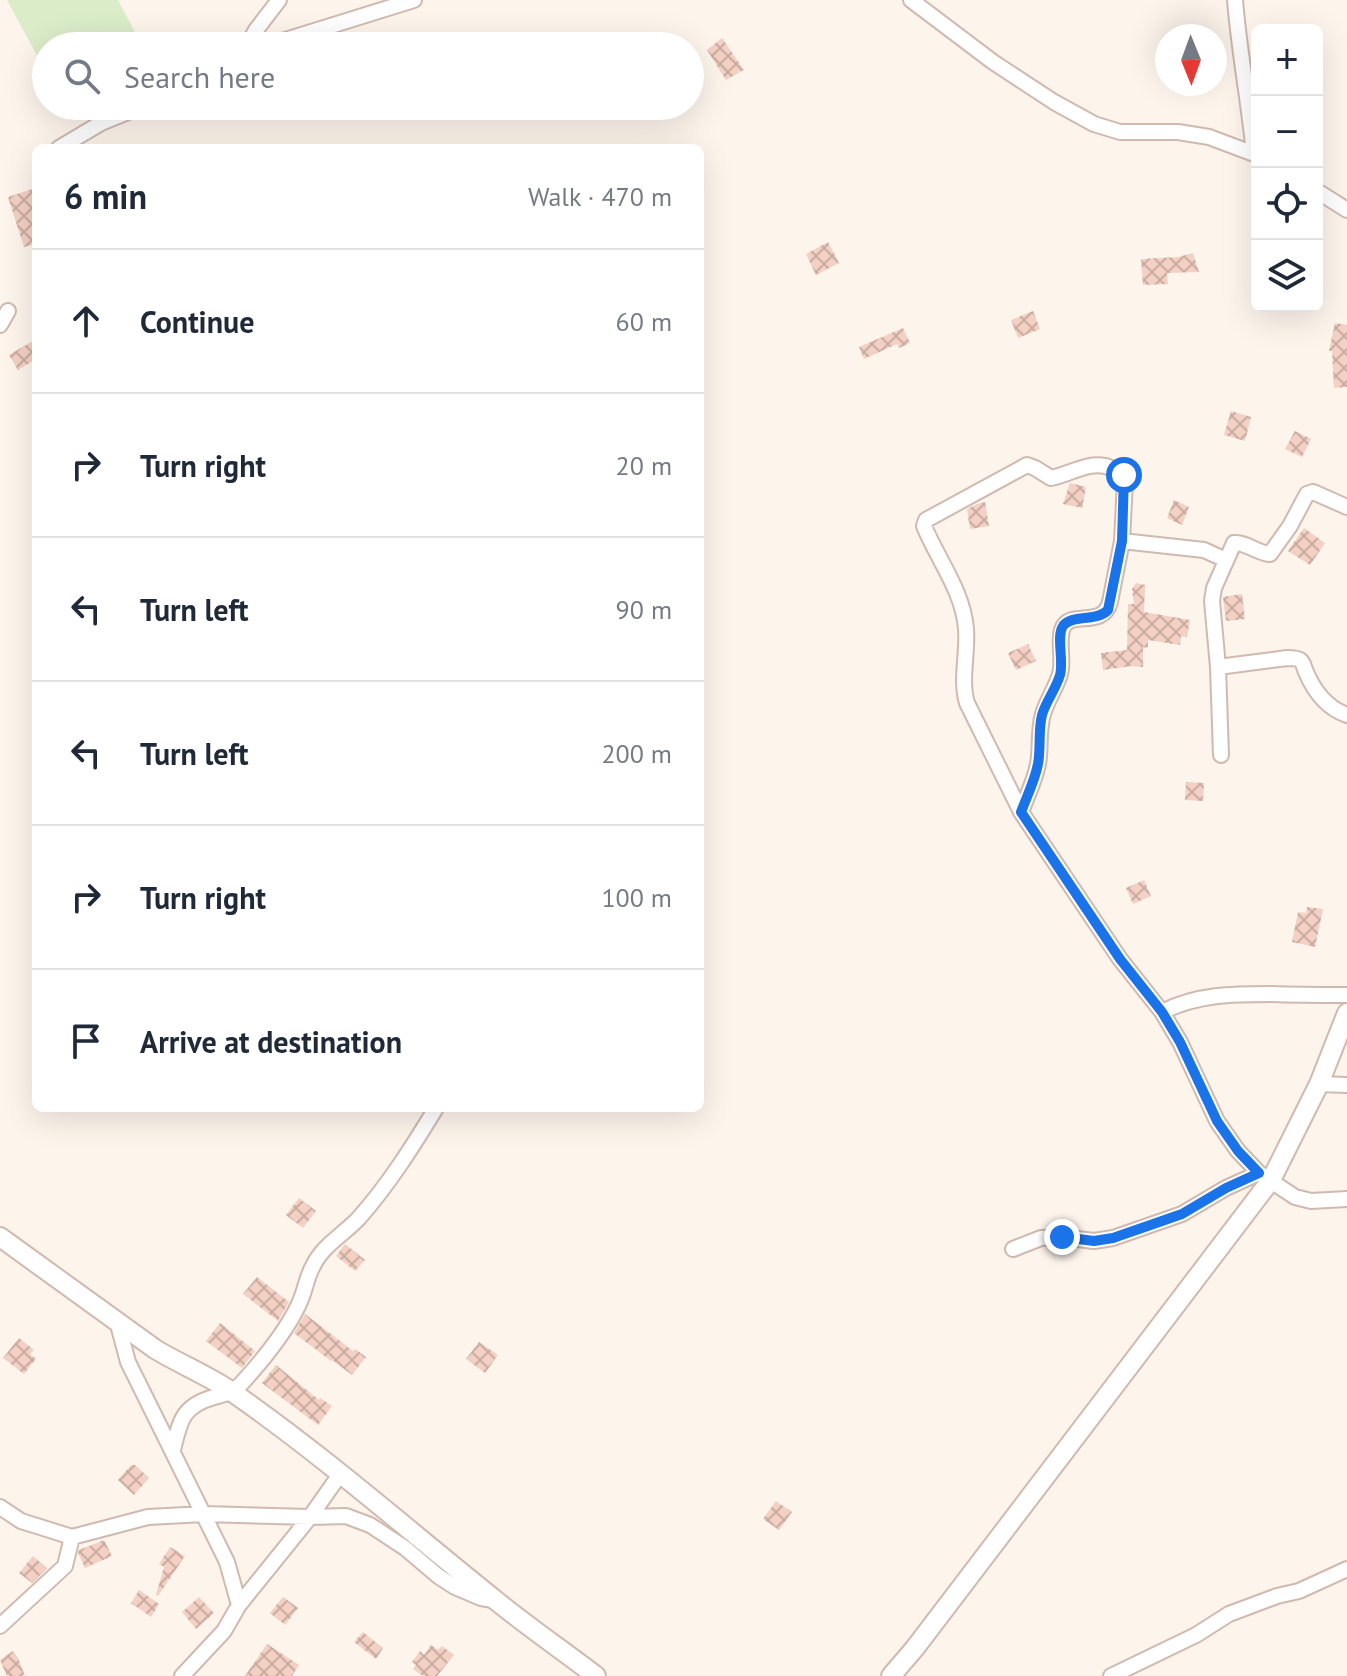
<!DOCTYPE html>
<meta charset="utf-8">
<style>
:root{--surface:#fff;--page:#f6f6f7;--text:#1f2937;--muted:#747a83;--line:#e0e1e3}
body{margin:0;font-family:"PT Sans",sans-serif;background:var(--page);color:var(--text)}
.controls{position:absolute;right:24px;top:24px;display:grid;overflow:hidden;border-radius:12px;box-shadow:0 8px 32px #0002}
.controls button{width:72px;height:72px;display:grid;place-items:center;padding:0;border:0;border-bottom:2px solid var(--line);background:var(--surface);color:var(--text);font:40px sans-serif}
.compass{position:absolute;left:1155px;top:24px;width:72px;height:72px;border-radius:50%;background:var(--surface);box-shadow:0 8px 32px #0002;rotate:179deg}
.stop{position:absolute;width:24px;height:24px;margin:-18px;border:6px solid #1a73e8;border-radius:50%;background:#fff}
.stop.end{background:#1a73e8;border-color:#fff;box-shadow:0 2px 8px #0008}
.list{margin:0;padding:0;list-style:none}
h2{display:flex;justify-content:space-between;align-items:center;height:104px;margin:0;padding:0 32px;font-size:34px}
h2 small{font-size:26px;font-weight:400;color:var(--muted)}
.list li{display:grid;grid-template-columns:52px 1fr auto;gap:24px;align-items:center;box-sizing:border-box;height:144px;padding:0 32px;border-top:2px solid var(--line)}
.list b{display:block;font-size:30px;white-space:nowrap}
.list em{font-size:26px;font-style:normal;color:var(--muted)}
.icon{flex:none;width:44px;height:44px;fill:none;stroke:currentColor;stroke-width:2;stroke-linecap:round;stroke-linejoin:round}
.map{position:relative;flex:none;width:1347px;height:1676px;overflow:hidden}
.search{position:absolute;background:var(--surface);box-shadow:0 8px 32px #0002;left:32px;top:32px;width:672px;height:88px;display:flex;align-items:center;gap:20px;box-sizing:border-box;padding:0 28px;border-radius:44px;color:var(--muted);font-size:30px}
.panel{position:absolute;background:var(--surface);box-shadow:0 8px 32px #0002;left:32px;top:144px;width:672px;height:968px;border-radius:12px}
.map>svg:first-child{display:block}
</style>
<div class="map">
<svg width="1347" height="1676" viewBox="0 0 1347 1676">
<defs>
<pattern id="building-cross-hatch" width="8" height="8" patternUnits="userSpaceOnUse" patternTransform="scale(2)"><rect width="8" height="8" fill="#f3d0c3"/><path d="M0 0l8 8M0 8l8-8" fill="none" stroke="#caaca1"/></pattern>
</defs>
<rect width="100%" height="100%" fill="#fdf4ec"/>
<path fill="#dbecc9" d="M 7,0 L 118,0 L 142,46 L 46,46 L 46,72 Z"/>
<path fill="url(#building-cross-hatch)" d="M 722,38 L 744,70 L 726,80 L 707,50 Z
M 32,189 L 36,201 L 36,244 L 24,247 L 8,197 Z
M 828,242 L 839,263 L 816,275 L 806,254 Z
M 1193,253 L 1199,272 L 1167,273 L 1168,284 L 1143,285 L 1141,259 L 1178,257 Z
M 1033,311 L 1040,329 L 1018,338 L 1011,320 Z
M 1335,323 L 1347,325 L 1347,387 L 1334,388 L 1332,351 L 1329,351 Z
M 903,328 L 910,343 L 899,348 L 897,344 L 864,359 L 859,347 Z
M 36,339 L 36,359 L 18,370 L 9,355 Z
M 1231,411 L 1251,417 L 1245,441 L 1224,435 Z
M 1295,431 L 1311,439 L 1302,457 L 1285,449 Z
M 1070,483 L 1086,487 L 1082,508 L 1063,504 Z
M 1174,500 L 1189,507 L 1182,525 L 1167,518 Z
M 985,502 L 989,526 L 970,529 L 967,509 L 977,504 Z
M 1304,528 L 1325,543 L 1310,565 L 1288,551 Z
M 1136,583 L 1145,585 L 1144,612 L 1190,620 L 1187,637 L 1181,636 L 1180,645 L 1148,640 L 1148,648 L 1143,647 L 1143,667 L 1132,666 L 1103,670 L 1101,653 L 1127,650 L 1128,604 L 1134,604 L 1132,589 Z
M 1242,594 L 1245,619 L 1226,621 L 1223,597 Z
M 1028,644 L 1036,661 L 1016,670 L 1008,653 Z
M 1186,782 L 1204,783 L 1203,801 L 1185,800 Z
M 1144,880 L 1151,896 L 1133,904 L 1126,888 Z
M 1307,907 L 1323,909 L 1315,947 L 1292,942 L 1298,912 L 1306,913 Z
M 299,1198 L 316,1211 L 303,1228 L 286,1215 Z
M 345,1244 L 365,1260 L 355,1271 L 336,1256 Z
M 257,1277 L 289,1302 L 278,1321 L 243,1294 Z
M 305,1314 L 353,1351 L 355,1349 L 366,1357 L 352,1375 L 332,1360 L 331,1361 L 294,1333 Z
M 220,1323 L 255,1351 L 242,1368 L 206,1341 Z
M 19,1338 L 34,1350 L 30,1354 L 36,1359 L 24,1374 L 3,1358 Z
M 479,1342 L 498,1355 L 485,1373 L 466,1359 Z
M 276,1365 L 319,1400 L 320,1398 L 332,1406 L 318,1425 L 262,1383 Z
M 131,1465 L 135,1465 L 149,1478 L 134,1495 L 118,1480 Z
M 776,1501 L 792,1512 L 779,1530 L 763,1519 Z
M 104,1540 L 112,1556 L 85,1568 L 78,1553 L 79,1550 Z
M 170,1547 L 185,1556 L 158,1596 L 156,1595 L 164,1567 L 159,1564 Z
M 33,1556 L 47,1568 L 32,1583 L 19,1573 Z
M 139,1590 L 159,1604 L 151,1617 L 131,1603 Z
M 199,1597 L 214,1613 L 196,1629 L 182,1612 Z
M 283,1597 L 298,1608 L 285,1625 L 270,1613 Z
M 363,1632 L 383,1648 L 376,1659 L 354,1642 Z
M 267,1644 L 299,1665 L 292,1676 L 245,1676 Z
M 431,1645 L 438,1650 L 442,1646 L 454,1655 L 437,1676 L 423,1676 L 413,1669 L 416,1665 L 412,1662 L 420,1651 L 424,1655 Z
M 13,1651 L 18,1658 L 25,1676 L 7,1676 L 0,1660 Z"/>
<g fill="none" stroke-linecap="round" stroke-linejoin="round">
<g stroke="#d0bab0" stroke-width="18">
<path id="minor" d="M 911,0 L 993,62 L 1054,102 L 1094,124 L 1120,132 L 1178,132 L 1209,137 L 1257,155
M 1235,0 C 1239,51 1249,102 1254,154
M 247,46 L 256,30 L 279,0
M 266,46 L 414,0
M 59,148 L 101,123 L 143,106
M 1317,191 L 1347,210
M 0,325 L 8,311
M 1122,541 L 1204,550 L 1226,560
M 1218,667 L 1287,658 C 1292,658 1297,658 1300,660 C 1304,663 1304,668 1306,672 C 1314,691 1327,708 1347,715
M 1221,755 L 1218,667 L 1212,601 L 1214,588 L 1234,543 C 1246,542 1257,553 1270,554 L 1290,526 L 1307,494 L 1313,492 L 1347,507
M 1021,812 C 1027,796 1035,780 1038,764 C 1041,748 1038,731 1043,714 C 1047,700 1056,688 1060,674 C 1064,660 1058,644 1062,630 C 1068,608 1103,630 1110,602 L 1122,541 L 1125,481 L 1124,475 C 1118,472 1111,467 1105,466 C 1087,462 1068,475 1051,478 L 1035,468 L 1027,465 L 926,520 L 924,526 C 938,560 963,591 966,629 C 968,654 960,680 967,703 L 1021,812 L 1120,959 L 1162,1012 L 1180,1042 L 1217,1121 L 1238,1151 L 1259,1173 L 1295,1197 L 1311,1201 L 1347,1199
M 1162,1012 C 1197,994 1233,994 1272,994 C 1297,995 1322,995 1347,995
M 1319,1084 L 1347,1085
M 1013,1249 L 1041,1238 L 1062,1237 L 1094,1241 L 1113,1238 L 1182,1214 L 1226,1188 L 1259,1173
M 117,1321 L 128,1362 L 227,1562 L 239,1605
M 173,1450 C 180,1421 182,1406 214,1397 C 226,1394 232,1393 241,1384 C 262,1361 284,1335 298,1306 C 305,1293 306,1278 313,1266 C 323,1245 344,1234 359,1218 C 389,1184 413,1146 436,1108
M 0,1507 L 21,1521 L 72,1537 L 148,1517 L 204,1514 L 310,1517 L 346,1516 L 370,1525 L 405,1548 L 438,1576 L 455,1587 L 481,1598 L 493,1600
M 0,1626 L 65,1566 L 72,1537
M 182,1676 L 224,1631 L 239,1605 L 310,1517 L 341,1473
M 1111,1676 L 1196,1635 L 1229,1614 L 1277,1596 L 1299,1591 L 1347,1569"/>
</g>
<g stroke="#d0bab0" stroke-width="22">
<path id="tertiary" d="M 0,1237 L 155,1349 C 181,1365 210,1376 235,1394 C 325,1457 408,1530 494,1599 C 527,1626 562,1650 596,1676
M 891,1676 L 915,1648 L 1271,1180 L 1319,1084 L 1347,1013"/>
</g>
<use href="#minor" stroke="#fff" stroke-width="14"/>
<use href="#tertiary" stroke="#fff" stroke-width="18"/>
</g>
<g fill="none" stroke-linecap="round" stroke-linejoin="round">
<path stroke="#1a73e8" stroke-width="10" d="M 1062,1237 L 1094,1241 L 1113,1238 L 1182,1214 L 1226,1188 L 1259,1173 L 1238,1151 L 1217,1121 L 1180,1042 L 1162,1012 L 1120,959 L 1021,812 C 1027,796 1035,780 1038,764 C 1041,748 1038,731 1042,715 C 1046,701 1056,689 1060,675 C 1064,661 1056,636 1063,626 C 1071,614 1097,622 1108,610 L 1122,541 L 1124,475"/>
</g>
</svg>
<div class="controls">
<button>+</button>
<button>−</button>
<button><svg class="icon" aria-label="locate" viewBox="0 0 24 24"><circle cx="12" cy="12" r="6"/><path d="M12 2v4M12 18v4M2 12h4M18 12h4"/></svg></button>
<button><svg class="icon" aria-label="layers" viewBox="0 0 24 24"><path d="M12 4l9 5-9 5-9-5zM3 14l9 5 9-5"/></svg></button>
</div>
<svg class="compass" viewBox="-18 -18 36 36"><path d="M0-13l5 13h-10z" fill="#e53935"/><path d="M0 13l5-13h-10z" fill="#747a83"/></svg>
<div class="stop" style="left:1124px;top:475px"></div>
<div class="stop end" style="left:1062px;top:1237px"></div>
<div class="search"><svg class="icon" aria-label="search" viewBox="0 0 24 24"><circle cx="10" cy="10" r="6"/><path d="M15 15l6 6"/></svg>Search here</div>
<section class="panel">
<h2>6 min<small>Walk · 470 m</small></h2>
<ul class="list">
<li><svg class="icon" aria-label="ahead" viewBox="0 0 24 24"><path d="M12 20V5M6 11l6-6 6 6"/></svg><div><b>Continue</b></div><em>60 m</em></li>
<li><svg class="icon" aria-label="right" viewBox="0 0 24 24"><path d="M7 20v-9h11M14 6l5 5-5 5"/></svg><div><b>Turn right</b></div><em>20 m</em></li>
<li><svg class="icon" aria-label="left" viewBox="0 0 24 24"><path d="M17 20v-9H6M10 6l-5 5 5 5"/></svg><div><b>Turn left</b></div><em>90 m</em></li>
<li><svg class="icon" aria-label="left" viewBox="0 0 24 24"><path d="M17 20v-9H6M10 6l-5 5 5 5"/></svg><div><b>Turn left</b></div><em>200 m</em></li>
<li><svg class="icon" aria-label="right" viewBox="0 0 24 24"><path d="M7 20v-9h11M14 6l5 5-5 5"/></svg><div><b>Turn right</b></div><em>100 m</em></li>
<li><svg class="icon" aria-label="arrive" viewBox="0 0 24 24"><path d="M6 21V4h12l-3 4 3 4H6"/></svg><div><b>Arrive at destination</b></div></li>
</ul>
</section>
</div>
